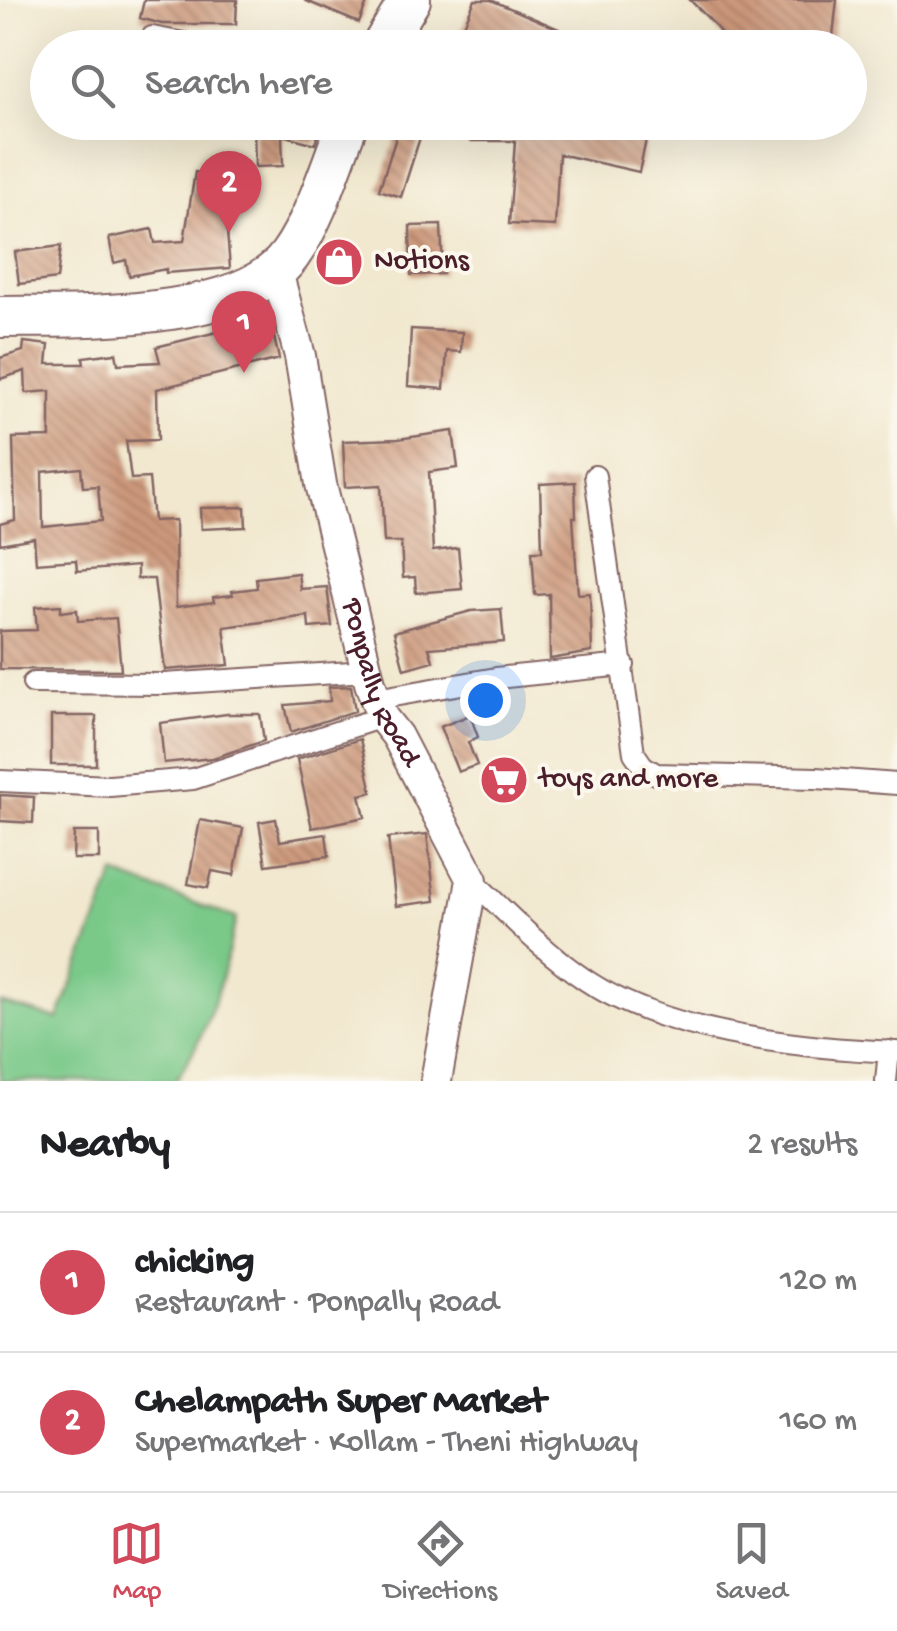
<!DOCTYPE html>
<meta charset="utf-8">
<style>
:root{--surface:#fff;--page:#f2f2f2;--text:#202124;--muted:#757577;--line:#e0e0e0;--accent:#d1495b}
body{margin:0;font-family:"Gochi Hand",sans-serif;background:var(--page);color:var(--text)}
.you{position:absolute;left:485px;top:700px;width:35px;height:35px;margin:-25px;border:8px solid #fff;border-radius:50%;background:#1a73e8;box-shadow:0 0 0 15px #1a73e833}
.badge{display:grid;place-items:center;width:65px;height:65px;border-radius:50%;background:var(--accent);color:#fff;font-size:32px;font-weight:700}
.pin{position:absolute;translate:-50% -82px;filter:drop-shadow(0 2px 5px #0008)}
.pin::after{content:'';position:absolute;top:52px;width:35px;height:30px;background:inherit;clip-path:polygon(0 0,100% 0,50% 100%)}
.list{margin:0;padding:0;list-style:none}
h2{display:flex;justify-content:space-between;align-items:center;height:130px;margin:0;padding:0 40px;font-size:42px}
h2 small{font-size:32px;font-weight:400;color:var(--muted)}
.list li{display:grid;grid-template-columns:65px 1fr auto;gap:30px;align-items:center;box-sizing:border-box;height:140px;padding:0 40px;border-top:2px solid var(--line)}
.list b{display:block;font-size:38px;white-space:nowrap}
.list p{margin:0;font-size:32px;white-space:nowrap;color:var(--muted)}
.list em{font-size:32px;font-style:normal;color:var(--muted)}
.icon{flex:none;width:55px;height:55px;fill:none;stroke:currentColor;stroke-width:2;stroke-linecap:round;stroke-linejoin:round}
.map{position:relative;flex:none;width:897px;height:1081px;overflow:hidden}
.search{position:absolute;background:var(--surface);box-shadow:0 10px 40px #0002;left:30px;right:30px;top:30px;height:110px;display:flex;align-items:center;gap:25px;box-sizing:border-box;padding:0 35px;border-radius:55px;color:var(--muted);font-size:38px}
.sheet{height:410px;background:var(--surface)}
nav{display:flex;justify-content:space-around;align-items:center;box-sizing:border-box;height:140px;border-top:2px solid var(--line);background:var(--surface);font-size:28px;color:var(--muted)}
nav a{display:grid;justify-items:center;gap:5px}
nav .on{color:var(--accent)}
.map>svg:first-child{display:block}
</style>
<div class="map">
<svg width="897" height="1081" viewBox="0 0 897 1081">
<defs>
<pattern id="building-back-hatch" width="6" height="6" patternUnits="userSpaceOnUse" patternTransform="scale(2.5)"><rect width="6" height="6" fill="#cd997b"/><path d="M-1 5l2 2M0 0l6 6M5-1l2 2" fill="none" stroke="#a87c65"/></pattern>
</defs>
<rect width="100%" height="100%" fill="#fbf7ec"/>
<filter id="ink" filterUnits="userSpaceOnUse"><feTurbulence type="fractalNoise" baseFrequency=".01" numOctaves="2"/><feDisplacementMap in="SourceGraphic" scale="20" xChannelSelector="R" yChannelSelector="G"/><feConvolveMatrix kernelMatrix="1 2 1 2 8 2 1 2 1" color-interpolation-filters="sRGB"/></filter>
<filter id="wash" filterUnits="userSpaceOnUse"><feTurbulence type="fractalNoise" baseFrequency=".0048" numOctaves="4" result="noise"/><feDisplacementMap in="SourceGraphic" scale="40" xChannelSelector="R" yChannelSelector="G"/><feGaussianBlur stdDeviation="2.25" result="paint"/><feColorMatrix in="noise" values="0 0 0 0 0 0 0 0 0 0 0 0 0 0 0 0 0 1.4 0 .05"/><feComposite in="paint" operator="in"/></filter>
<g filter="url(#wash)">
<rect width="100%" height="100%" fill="#f1e8cf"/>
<path fill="#7ac989" stroke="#62745a" stroke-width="2.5" d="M 115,874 L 236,918 C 224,974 209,1033 175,1081 L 0,1081 L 0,1003 L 58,1019 Z"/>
<g id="blocks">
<path fill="url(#building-back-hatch)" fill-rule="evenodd" d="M 144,0 L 237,0 L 236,24 L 162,24 L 140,18 Z
M 304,0 L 368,0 L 359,23 Z
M 475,0 L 491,0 L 568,33 L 562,48 L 491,48 L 460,34 Z
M 690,0 L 837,0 L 833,36 L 813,38 L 802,48 L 731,48 L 713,23 Z
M 254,122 L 322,122 L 315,144 L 282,135 L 283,166 L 255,167 Z
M 401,122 L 425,122 L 401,197 L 379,190 Z
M 434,122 L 650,122 L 639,172 L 559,154 L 555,226 L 509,224 L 515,141 L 470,141 Z
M 195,172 L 241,180 L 234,221 L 226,220 L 230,268 L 166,273 L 166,269 L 129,276 L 126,260 L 114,263 L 109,238 L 152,229 L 155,243 L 184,241 Z
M 441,225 L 443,274 L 411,275 L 410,226 Z
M 61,246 L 57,279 L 19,284 L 15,252 Z
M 270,319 L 279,359 L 157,389 L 158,440 L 126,441 L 131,479 L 149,478 L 153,521 L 175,520 L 176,607 L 214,602 L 213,597 L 233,595 L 232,591 L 257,588 L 256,578 L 298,573 L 300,589 L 327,587 L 332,626 L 309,628 L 308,616 L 224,627 L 229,665 L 165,670 L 154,579 L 137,579 L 137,566 L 77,571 L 76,560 L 36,563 L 34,538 L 0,544 L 0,524 L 15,520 L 13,438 L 50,437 L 50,391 L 26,393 L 25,371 L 0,379 L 0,358 L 23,351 L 24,342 L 49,345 L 47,364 L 84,364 L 83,357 L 116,353 L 118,364 L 160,362 L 156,347 ZM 81,468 L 83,487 L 98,486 L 101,521 L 43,527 L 42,472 Z
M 411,329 L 462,332 L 461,352 L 447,351 L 444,389 L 408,386 Z
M 453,431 L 458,468 L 429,472 L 433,551 L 458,548 L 462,589 L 416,593 L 415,577 L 403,578 L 401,542 L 384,542 L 381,485 L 345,487 L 343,441 L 398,439 Z
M 575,482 L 576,517 L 573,517 L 578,594 L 590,593 L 592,652 L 550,659 L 549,594 L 535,595 L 532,551 L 542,551 L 540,484 Z
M 245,507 L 246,527 L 201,529 L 200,508 Z
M 61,605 L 61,612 L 77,610 L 78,621 L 116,618 L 121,670 L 0,669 L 0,631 L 37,630 L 35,607 Z
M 501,609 L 504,642 L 429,648 L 433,661 L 404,669 L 394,632 L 471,611 Z
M 351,686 L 355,711 L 291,732 L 285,705 L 330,701 L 329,687 Z
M 227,714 L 260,714 L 264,741 L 213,758 L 164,763 L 160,723 Z
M 470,715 L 478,737 L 468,742 L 477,765 L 458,772 L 440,727 Z
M 51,716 L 96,716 L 96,765 L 51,765 Z
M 360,739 L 372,792 L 360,795 L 365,817 L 312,828 L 297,759 Z
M 0,795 L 34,797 L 33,823 L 0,821 Z
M 276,819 L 280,841 L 326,834 L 329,856 L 266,865 L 259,822 Z
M 200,820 L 243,828 L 234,875 L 212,871 L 208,888 L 188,884 Z
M 74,832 L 99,832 L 99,859 L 73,859 Z
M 427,834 L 435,901 L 396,906 L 388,838 Z"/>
</g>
</g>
<g filter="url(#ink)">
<use href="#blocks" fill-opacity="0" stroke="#846564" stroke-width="2.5"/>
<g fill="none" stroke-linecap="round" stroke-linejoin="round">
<g stroke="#846564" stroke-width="24">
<path id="street" d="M 152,37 L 211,48
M 595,476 L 634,753 L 643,766 L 656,774 L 816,778 L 897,784
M 33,683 L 164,684 L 367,671
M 376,699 L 496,678 L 624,665
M 0,781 L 110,786 L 193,779 L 382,717
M 472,880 C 509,915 545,953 587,981 C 667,1034 803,1048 897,1052
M 886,1081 L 889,1051"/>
</g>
<g stroke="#846564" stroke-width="34">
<g id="secondary">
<path id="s1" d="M 277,272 L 300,356 L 321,484 L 370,683 L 382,717 L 397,736 L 472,880 L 436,1081"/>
</g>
</g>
<g stroke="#846564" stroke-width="44">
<path id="highway" d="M 381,48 L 410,0
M 0,317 C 76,316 242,323 290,255 C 315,220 332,163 348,122"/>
</g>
<use href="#street" stroke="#fff" stroke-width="20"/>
<use href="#secondary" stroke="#fff" stroke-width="30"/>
<use href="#highway" stroke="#fff" stroke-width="40"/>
</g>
</g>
<defs>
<g id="shop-disc" transform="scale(2.5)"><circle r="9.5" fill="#d1495b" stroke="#fbf7ec"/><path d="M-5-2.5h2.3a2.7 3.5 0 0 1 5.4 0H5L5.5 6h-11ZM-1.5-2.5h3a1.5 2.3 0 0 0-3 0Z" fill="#fff"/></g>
<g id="supermarket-disc" transform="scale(2.5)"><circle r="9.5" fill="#d1495b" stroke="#fbf7ec"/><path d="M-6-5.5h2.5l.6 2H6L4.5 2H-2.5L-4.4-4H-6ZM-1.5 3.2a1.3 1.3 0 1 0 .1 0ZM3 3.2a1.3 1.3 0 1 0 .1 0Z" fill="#fff"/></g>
</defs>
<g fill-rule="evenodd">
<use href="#shop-disc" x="339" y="262"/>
<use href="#supermarket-disc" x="504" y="780"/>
</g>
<g text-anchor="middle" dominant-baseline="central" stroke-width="8" stroke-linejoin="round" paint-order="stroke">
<g font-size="30" fill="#4a1f2b" stroke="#fbf7ec" text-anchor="start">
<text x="374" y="262">Notions</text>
<text x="539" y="780">toys and more</text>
</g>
<g font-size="30" fill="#4a1f2b" stroke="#fbf7ec">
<text stroke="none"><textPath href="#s1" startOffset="425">Ponpally Road</textPath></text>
</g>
</g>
</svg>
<div class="you"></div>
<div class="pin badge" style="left:244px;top:373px">1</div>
<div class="pin badge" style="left:229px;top:233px">2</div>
<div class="search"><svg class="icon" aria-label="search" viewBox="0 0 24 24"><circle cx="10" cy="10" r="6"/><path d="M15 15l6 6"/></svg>Search here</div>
</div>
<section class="sheet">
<h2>Nearby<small>2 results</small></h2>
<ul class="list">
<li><span class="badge">1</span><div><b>chicking</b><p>Restaurant · Ponpally Road</p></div><em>120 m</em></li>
<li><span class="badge">2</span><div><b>Chelampath Super Market</b><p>Supermarket · Kollam - Theni Highway</p></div><em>160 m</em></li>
</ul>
</section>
<nav>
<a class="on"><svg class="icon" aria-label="map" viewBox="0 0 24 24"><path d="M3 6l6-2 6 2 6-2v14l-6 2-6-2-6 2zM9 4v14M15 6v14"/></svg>Map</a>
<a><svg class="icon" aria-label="directions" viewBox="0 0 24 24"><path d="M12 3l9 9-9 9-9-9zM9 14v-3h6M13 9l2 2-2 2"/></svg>Directions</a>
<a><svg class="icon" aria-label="saved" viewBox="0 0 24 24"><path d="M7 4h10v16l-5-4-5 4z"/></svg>Saved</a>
</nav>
